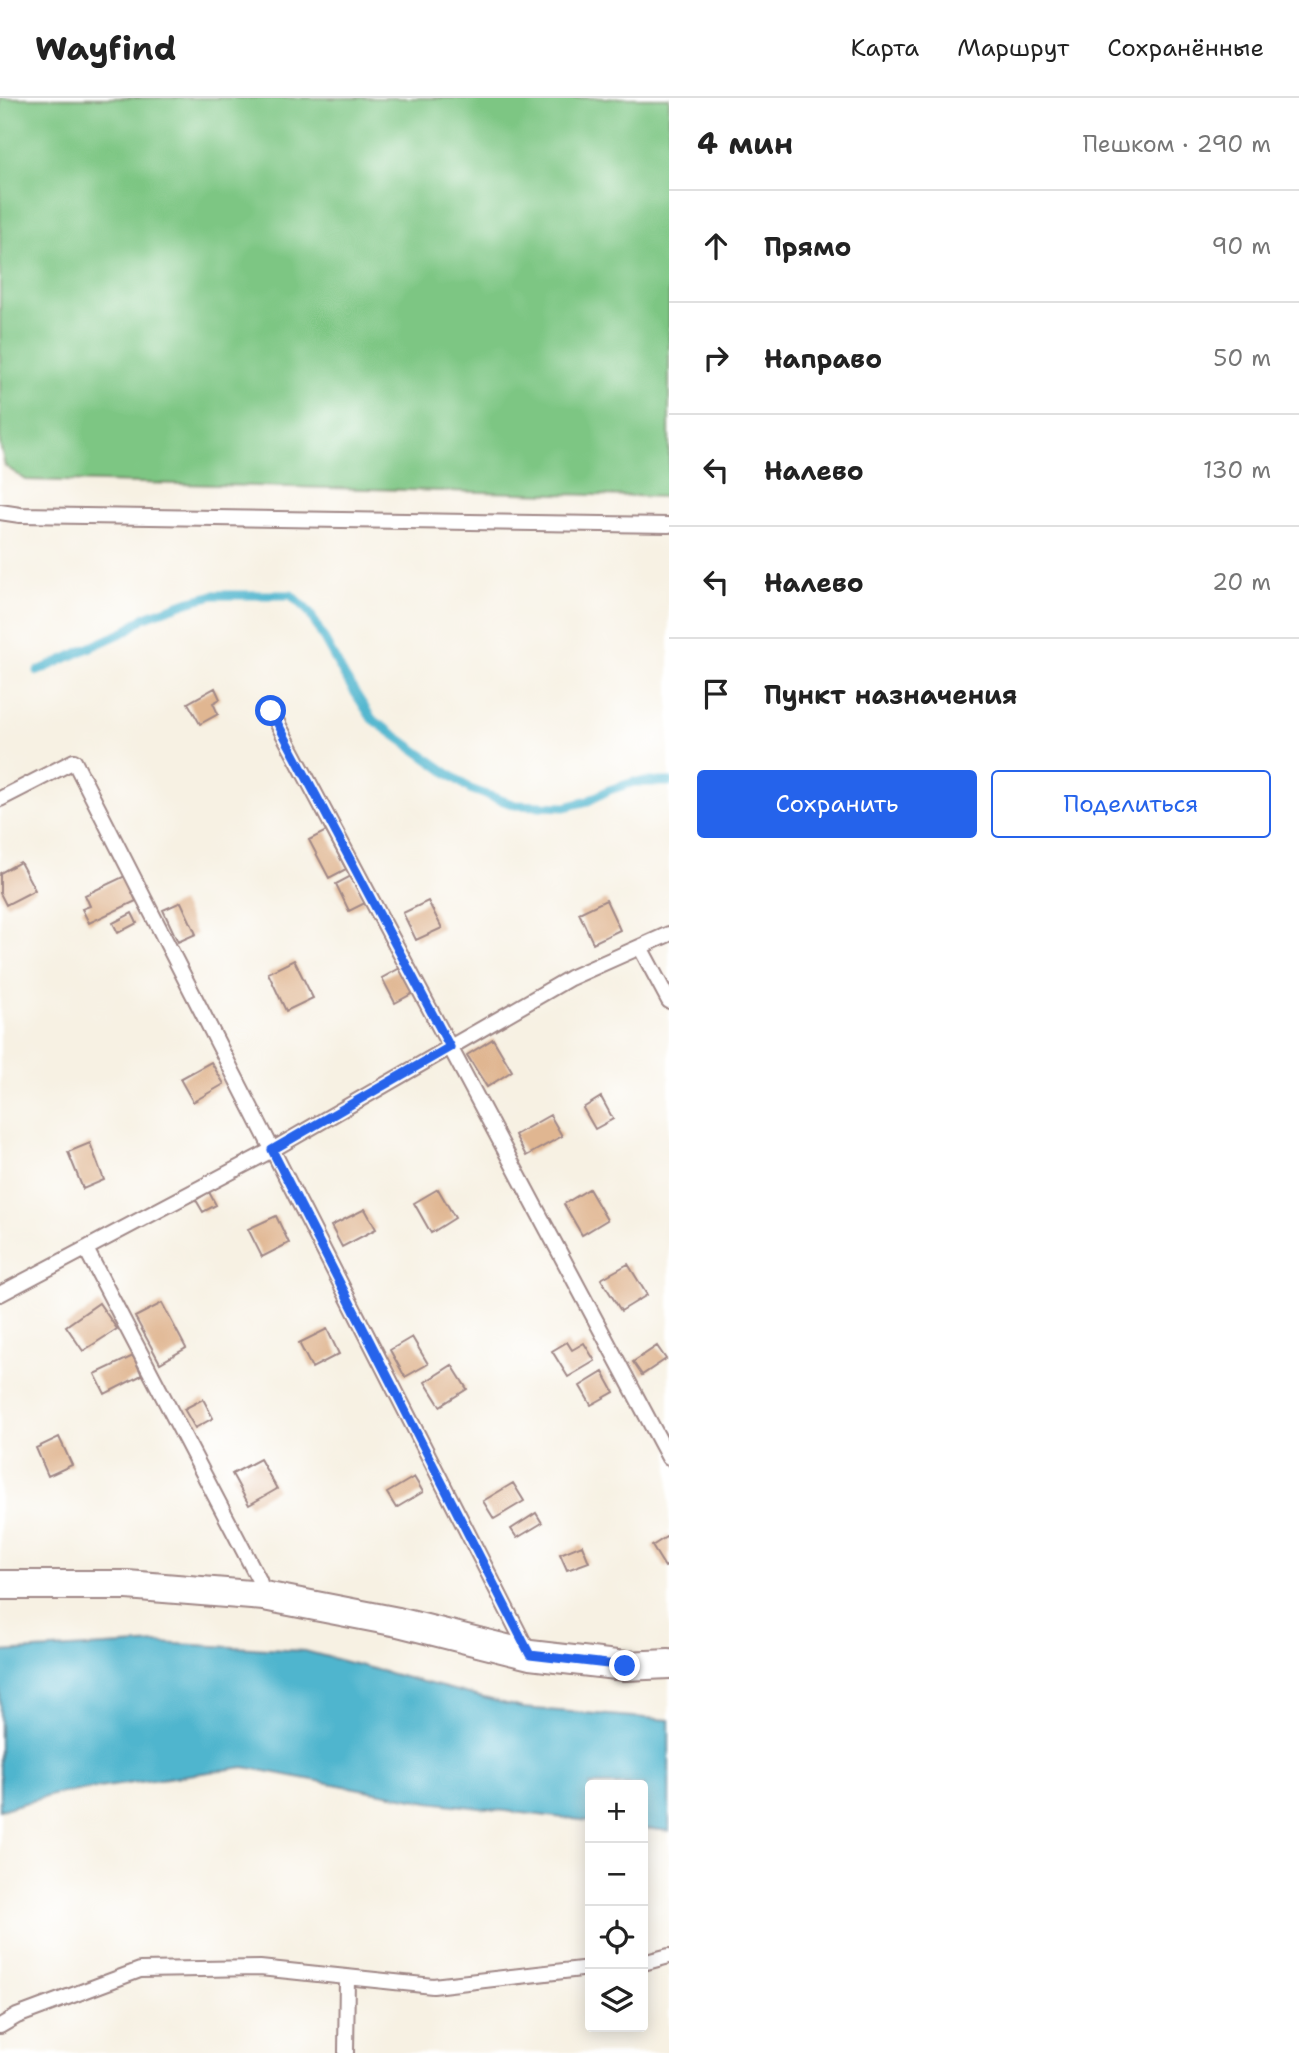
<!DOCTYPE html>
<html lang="ru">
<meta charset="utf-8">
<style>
:root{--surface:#fff;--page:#f6f6f6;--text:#222;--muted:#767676;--line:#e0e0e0;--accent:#2563eb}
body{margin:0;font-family:"Shantell Sans",sans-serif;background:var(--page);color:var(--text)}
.controls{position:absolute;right:21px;bottom:21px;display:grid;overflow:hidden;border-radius:7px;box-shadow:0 4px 18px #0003}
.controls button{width:63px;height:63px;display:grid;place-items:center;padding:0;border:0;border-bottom:2px solid var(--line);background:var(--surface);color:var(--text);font:35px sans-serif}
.stop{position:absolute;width:21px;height:21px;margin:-16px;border:5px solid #2563eb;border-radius:50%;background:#fff}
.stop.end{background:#2563eb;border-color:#fff;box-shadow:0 2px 7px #0008}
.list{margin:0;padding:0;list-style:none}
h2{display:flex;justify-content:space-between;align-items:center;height:91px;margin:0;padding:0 28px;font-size:30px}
h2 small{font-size:23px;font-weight:400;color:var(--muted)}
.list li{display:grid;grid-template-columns:46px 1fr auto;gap:21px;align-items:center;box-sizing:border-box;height:112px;padding:0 28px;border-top:2px solid var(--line)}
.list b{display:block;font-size:26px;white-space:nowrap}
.list em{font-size:23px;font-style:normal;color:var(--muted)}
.actions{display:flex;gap:14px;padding:21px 28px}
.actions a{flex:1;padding:16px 0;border:2px solid var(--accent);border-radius:7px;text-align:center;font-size:24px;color:var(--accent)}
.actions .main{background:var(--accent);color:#fff}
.icon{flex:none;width:38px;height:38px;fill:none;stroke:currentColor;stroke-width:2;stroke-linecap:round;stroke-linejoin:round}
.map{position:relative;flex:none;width:669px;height:1955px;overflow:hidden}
header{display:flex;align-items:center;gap:42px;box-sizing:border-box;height:98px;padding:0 35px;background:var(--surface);border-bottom:2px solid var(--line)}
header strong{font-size:33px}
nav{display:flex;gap:38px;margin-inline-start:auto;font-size:24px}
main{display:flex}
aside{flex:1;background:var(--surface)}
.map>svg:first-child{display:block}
</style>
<header>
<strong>Wayfind</strong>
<nav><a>Карта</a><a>Маршрут</a><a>Сохранённые</a></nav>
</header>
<main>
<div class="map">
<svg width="669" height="1955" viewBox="0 0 669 1955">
<rect width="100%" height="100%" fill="#fff"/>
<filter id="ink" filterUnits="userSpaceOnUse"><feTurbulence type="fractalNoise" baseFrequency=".0143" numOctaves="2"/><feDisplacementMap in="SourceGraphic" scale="14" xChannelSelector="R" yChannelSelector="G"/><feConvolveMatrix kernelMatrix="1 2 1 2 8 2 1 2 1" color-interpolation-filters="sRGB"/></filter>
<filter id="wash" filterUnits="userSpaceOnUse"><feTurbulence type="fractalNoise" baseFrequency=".00686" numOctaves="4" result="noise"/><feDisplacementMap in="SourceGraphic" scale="28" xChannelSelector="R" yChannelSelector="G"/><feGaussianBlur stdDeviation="1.57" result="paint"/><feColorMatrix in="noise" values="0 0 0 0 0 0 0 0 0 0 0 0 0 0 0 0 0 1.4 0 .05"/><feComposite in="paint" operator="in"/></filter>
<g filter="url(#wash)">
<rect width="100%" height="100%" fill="#f7f1e3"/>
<path fill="#7dc683" stroke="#647257" stroke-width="2" d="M 0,0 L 669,0 L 669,399 L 26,382 L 5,368 L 0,346 Z"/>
<path fill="#50b5ce" stroke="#4d6a7c" stroke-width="2" d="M 158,1545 L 305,1553 L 522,1610 L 669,1622 L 669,1733 L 643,1730 L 643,1687 L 590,1687 L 590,1723 L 429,1704 L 244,1669 L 56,1696 L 0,1712 L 0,1554 Z"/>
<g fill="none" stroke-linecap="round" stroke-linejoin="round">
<path stroke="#50b5ce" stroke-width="9" d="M 38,573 L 126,533 L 145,519 L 190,503 L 214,497 L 291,497 L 309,514 L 345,579 L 372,621 L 470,691 L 515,707 L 565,709 L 588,703 L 609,692 L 634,684 L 669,684"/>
</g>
<g id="blocks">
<path fill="#e0b691" d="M 215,590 L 220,601 L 213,605 L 218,616 L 200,626 L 188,605 Z
M 326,733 L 346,771 L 329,780 L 309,742 Z
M 20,764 L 35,792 L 6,807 L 0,795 L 0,775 Z
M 125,778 L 136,803 L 89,825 L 82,811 L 90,808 L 85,797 Z
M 351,778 L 365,805 L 349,813 L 336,786 Z
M 606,802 L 620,832 L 593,845 L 579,815 Z
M 428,803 L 442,830 L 416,842 L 403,815 Z
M 181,804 L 196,836 L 178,844 L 163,812 Z
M 132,815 L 137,825 L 118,835 L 113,825 Z
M 294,862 L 313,900 L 286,913 L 268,875 Z
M 400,870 L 413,895 L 395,905 L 382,880 Z
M 493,941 L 512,973 L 487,989 L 467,957 Z
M 211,964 L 224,986 L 193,1004 L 180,981 Z
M 601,999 L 613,1021 L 595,1031 L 583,1010 Z
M 550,1017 L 562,1038 L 526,1058 L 515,1037 Z
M 90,1045 L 104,1082 L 83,1091 L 68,1054 Z
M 438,1091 L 455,1120 L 431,1135 L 414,1105 Z
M 589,1091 L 607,1122 L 582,1137 L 564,1106 Z
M 209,1094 L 216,1107 L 203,1114 L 196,1102 Z
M 365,1111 L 376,1131 L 342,1149 L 331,1128 Z
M 276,1118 L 289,1145 L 262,1159 L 248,1131 Z
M 628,1166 L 647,1197 L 621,1213 L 601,1181 Z
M 99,1205 L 117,1231 L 83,1253 L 66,1228 Z
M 162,1205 L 186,1250 L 160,1265 L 135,1219 Z
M 327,1231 L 339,1256 L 312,1270 L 299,1245 Z
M 412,1239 L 428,1266 L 405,1279 L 390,1252 Z
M 567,1244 L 572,1252 L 584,1245 L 595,1263 L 568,1279 L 552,1253 Z
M 657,1248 L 666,1261 L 642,1277 L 633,1264 Z
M 133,1258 L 142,1277 L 105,1296 L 95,1276 Z
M 452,1267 L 467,1291 L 440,1308 L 425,1284 Z
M 603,1274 L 614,1294 L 591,1307 L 580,1288 Z
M 203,1301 L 213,1320 L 195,1330 L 184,1311 Z
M 59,1339 L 72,1367 L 48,1378 L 36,1350 Z
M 260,1361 L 277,1391 L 249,1407 L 232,1376 Z
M 414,1379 L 423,1394 L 396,1410 L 387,1395 Z
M 513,1385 L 524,1403 L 494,1421 L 483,1403 Z
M 536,1415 L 542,1425 L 517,1440 L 511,1431 Z
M 669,1437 L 669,1467 L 665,1469 L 652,1448 Z
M 582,1447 L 589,1464 L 567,1472 L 560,1456 Z"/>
</g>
</g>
<g filter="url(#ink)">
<use href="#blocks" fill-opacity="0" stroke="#a08887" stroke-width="2"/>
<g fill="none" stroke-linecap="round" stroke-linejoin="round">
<g stroke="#a08887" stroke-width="18">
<path id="lane" d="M 0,414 L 20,417 L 669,427
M 271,613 L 669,1360
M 0,701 L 74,663 L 530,1557
M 640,849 L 669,903
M 86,1151 L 259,1482 L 264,1498
M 0,1196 L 272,1052 L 570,880 L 669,836
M 643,1865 L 669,1858
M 0,1928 L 17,1918 L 140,1872 L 260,1870 L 433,1888 L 590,1870
M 346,1955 L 347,1879"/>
</g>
<g stroke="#a08887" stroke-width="32">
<path id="street" d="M 0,1487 L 127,1487 L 264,1498 L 398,1524 L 530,1557 L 625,1568 L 669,1566"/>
</g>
<use href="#lane" stroke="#fff" stroke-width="14"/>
<use href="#street" stroke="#fff" stroke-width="28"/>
</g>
</g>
<g fill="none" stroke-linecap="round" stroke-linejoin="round" filter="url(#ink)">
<path stroke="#2563eb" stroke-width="9" d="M 271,613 L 450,949 L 272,1052 L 530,1557 L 625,1568"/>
</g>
</svg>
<div class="controls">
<button>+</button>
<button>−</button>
<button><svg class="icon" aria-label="locate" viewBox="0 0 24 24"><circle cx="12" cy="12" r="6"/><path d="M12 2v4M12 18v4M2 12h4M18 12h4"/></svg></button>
<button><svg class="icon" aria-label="layers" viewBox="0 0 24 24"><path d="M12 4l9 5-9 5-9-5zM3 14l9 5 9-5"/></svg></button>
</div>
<div class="stop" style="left:271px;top:613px"></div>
<div class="stop end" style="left:625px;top:1568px"></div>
</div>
<aside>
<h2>4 мин<small>Пешком · 290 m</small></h2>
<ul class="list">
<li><svg class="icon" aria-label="ahead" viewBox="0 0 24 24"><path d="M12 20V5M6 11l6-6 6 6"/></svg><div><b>Прямо</b></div><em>90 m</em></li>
<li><svg class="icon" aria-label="right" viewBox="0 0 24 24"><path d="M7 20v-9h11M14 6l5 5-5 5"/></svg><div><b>Направо</b></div><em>50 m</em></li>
<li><svg class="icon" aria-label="left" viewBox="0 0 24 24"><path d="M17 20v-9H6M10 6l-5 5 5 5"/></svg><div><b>Налево</b></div><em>130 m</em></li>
<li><svg class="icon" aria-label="left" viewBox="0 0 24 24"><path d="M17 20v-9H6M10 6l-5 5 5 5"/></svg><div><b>Налево</b></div><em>20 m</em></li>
<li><svg class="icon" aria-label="arrive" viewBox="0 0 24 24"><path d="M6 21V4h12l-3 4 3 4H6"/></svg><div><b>Пункт назначения</b></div></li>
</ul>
<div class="actions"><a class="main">Сохранить</a><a>Поделиться</a></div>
</aside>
</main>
